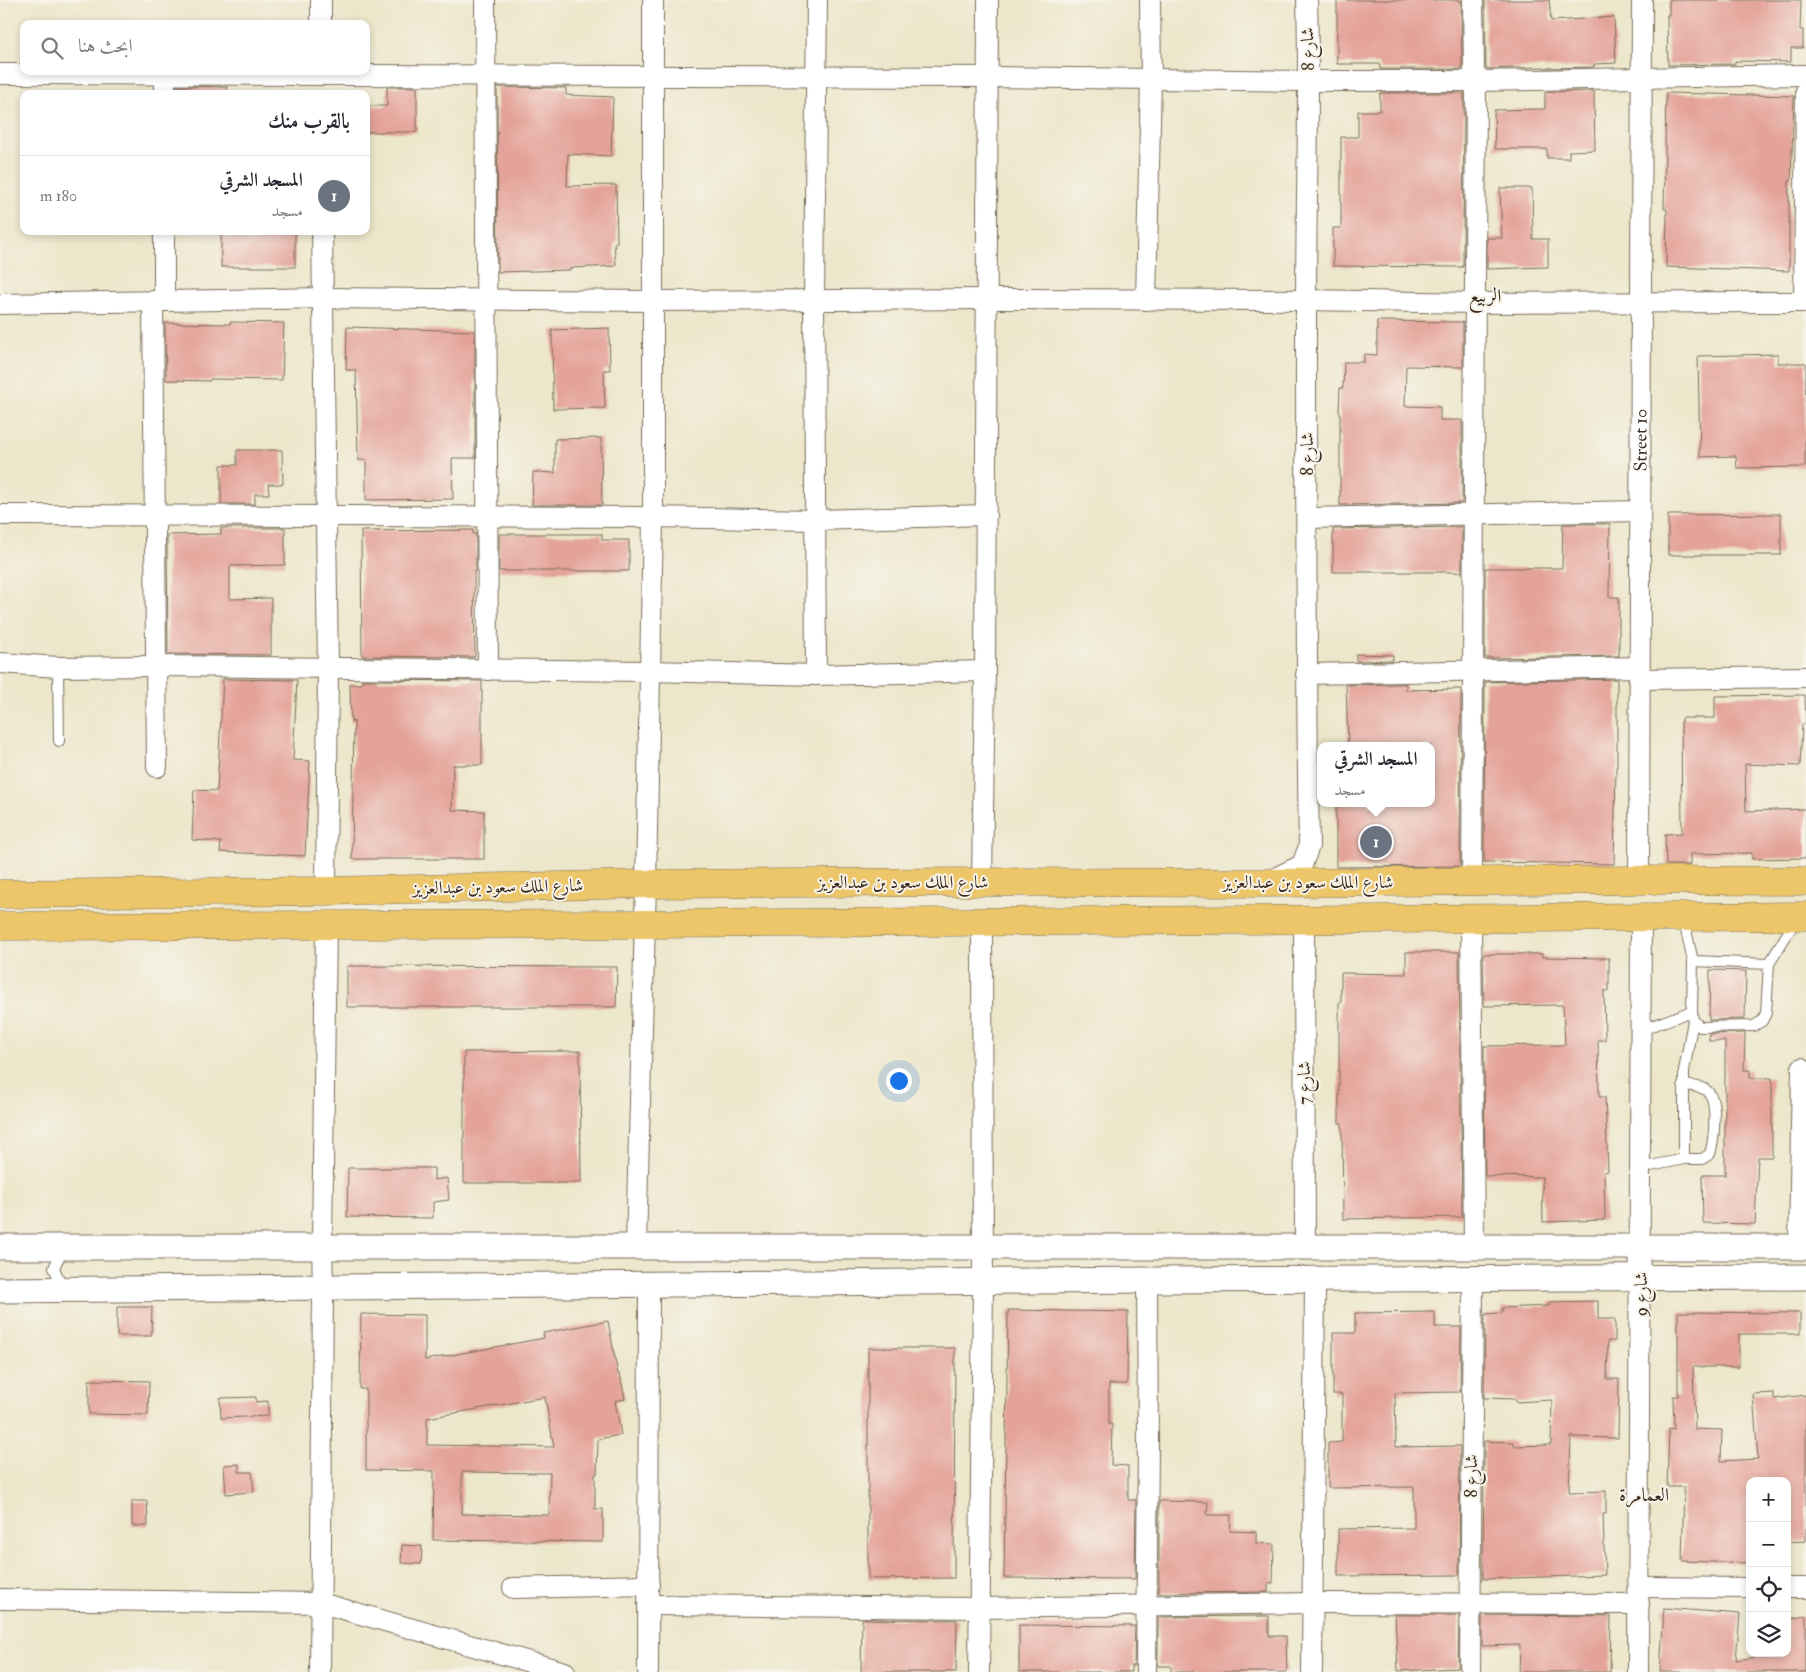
<!DOCTYPE html>
<html lang="ar">
<meta charset="utf-8">
<style>
:root{--surface:#fff;--page:#f2f2f3;--text:#2b2b33;--muted:#7c7c81;--line:#e1e1e2;--accent:#2563eb}
body{margin:0;font-family:"IM FELL Double Pica",Amiri,serif;background:var(--page);color:var(--text);direction:rtl}
.controls{position:absolute;right:15px;bottom:15px;display:grid;overflow:hidden;border-radius:10px;box-shadow:0 2px 8px #0003}
.controls button{width:45px;height:45px;display:grid;place-items:center;padding:0;border:0;border-bottom:1px solid var(--line);background:var(--surface);color:var(--text);font:25px sans-serif}
.you{position:absolute;left:898px;top:1080px;width:18px;height:18px;margin:-12px;border:4px solid #fff;border-radius:50%;background:#1a73e8;box-shadow:0 0 0 8px #1a73e833}
.badge{display:grid;place-items:center;width:32px;height:32px;border-radius:50%;background:var(--accent);color:#fff;font-size:16px;font-weight:700}
.pin{position:absolute;translate:-50% -50%;border:2px solid #fff;box-shadow:0 1px 5px #0006}
.popup{position:absolute;left:1317px;top:742px;width:118px;height:65px;box-sizing:border-box;display:grid;place-content:center;border-radius:10px;background:var(--surface);filter:drop-shadow(0 1px 4px #0005);font-size:16px;white-space:nowrap;color:var(--muted)}
.popup b{font-size:19px;color:var(--text)}
.popup::after{content:'';position:absolute;left:50%;top:100%;margin-left:-10px;border:10px solid transparent;border-top-color:var(--surface)}
.list{margin:0;padding:0;list-style:none}
h2{display:flex;justify-content:space-between;align-items:center;height:65px;margin:0;padding:0 20px;font-size:21px}
h2 small{font-size:16px;font-weight:400;color:var(--muted)}
.list li{display:grid;grid-template-columns:32px 1fr auto;gap:15px;align-items:center;box-sizing:border-box;height:80px;padding:0 20px;border-top:1px solid var(--line)}
.list b{display:block;font-size:19px;white-space:nowrap}
.list p{margin:0;font-size:16px;white-space:nowrap;color:var(--muted)}
.list em{font-size:16px;font-style:normal;color:var(--muted)}
.icon{flex:none;width:28px;height:28px;fill:none;stroke:currentColor;stroke-width:2;stroke-linecap:round;stroke-linejoin:round}
.map{position:relative;flex:none;width:1806px;height:1672px;overflow:hidden;direction:ltr}
.search{position:absolute;background:var(--surface);box-shadow:0 2px 8px #0003;left:20px;top:20px;width:350px;height:55px;display:flex;align-items:center;gap:12px;box-sizing:border-box;padding:0 18px;border-radius:10px;color:var(--muted);font-size:19px}
.panel{position:absolute;background:var(--surface);box-shadow:0 2px 8px #0003;left:20px;top:90px;width:350px;height:145px;border-radius:10px;direction:rtl}
.map>svg:first-child{display:block}
</style>
<div class="map">
<svg width="1806" height="1672" viewBox="0 0 1806 1672">
<rect width="100%" height="100%" fill="#f7f3e8"/>
<filter id="ink" filterUnits="userSpaceOnUse"><feTurbulence type="fractalNoise" baseFrequency=".02" numOctaves="2"/><feDisplacementMap in="SourceGraphic" scale="10" xChannelSelector="R" yChannelSelector="G"/><feConvolveMatrix kernelMatrix="1 2 1 2 8 2 1 2 1" color-interpolation-filters="sRGB"/></filter>
<filter id="wash" filterUnits="userSpaceOnUse"><feTurbulence type="fractalNoise" baseFrequency=".0096" numOctaves="4" result="noise"/><feDisplacementMap in="SourceGraphic" scale="20" xChannelSelector="R" yChannelSelector="G"/><feGaussianBlur stdDeviation="1.12" result="paint"/><feColorMatrix in="noise" values="0 0 0 0 0 0 0 0 0 0 0 0 0 0 0 0 0 1.4 0 .05"/><feComposite in="paint" operator="in"/></filter>
<g filter="url(#wash)">
<rect width="100%" height="100%" fill="#ece6ca"/>
<g id="blocks">
<path fill="#e4a39a" fill-rule="evenodd" d="M 1337,0 L 1461,0 L 1462,69 L 1380,69 L 1380,64 L 1337,64 Z
M 1485,0 L 1549,0 L 1551,21 L 1614,17 L 1616,63 L 1594,64 L 1594,67 L 1545,68 L 1544,67 L 1486,69 Z
M 1669,0 L 1801,0 L 1800,30 L 1803,30 L 1803,48 L 1791,48 L 1791,62 L 1735,61 L 1735,64 L 1668,65 L 1667,15 L 1669,15 Z
M 177,86 L 227,87 L 227,94 L 177,94 Z
M 387,87 L 417,87 L 417,132 L 366,132 L 366,106 L 387,106 Z
M 497,87 L 566,88 L 566,95 L 613,97 L 611,156 L 568,154 L 567,186 L 616,185 L 617,243 L 614,243 L 616,266 L 570,268 L 570,270 L 498,272 Z
M 1594,91 L 1595,150 L 1569,151 L 1569,158 L 1547,158 L 1547,149 L 1495,149 L 1494,110 L 1545,109 L 1545,92 Z
M 1380,93 L 1464,93 L 1463,267 L 1333,266 L 1333,228 L 1341,228 L 1341,137 L 1358,137 L 1358,111 L 1380,111 Z
M 1666,93 L 1794,96 L 1791,181 L 1789,181 L 1789,271 L 1666,267 L 1667,209 L 1664,209 Z
M 1500,188 L 1532,188 L 1533,239 L 1548,239 L 1548,267 L 1487,269 L 1487,238 L 1502,238 Z
M 221,231 L 295,231 L 295,267 L 221,267 Z
M 1377,321 L 1463,322 L 1463,367 L 1406,366 L 1405,406 L 1440,407 L 1440,420 L 1462,420 L 1462,503 L 1340,505 L 1340,412 L 1339,412 L 1340,388 L 1343,388 L 1344,362 L 1364,362 L 1364,354 L 1377,355 Z
M 230,322 L 284,323 L 282,380 L 210,379 L 210,381 L 166,380 L 165,323 L 230,324 Z
M 347,327 L 475,331 L 475,458 L 452,458 L 453,499 L 366,500 L 366,460 L 358,460 L 356,370 L 346,370 Z
M 609,328 L 610,370 L 604,370 L 605,408 L 553,409 L 552,330 Z
M 1778,354 L 1778,363 L 1806,363 L 1805,467 L 1737,468 L 1736,456 L 1700,457 L 1698,356 Z
M 601,438 L 602,505 L 532,505 L 533,472 L 555,473 L 555,439 Z
M 237,450 L 282,450 L 283,484 L 268,484 L 269,494 L 255,494 L 255,504 L 221,504 L 221,465 L 237,465 Z
M 1781,514 L 1781,555 L 1668,555 L 1668,515 Z
M 1563,524 L 1610,524 L 1609,597 L 1619,597 L 1619,656 L 1485,658 L 1485,568 L 1562,568 Z
M 1462,527 L 1462,572 L 1333,572 L 1333,529 Z
M 221,528 L 285,528 L 285,565 L 230,566 L 230,599 L 271,598 L 271,655 L 168,654 L 167,535 L 221,534 Z
M 473,530 L 473,534 L 476,534 L 476,571 L 474,571 L 475,657 L 362,656 L 361,531 Z
M 499,534 L 602,534 L 602,540 L 629,540 L 629,571 L 499,571 Z
M 1356,654 L 1393,655 L 1393,660 L 1356,661 Z
M 223,679 L 297,680 L 293,760 L 310,761 L 305,856 L 220,852 L 221,842 L 192,840 L 194,790 L 217,791 Z
M 1617,679 L 1617,767 L 1616,767 L 1614,864 L 1484,862 L 1485,682 Z
M 362,680 L 482,681 L 482,765 L 453,765 L 452,810 L 484,811 L 484,859 L 352,859 L 354,721 L 351,722 L 350,684 L 362,684 Z
M 1406,684 L 1406,690 L 1461,689 L 1460,866 L 1336,867 L 1336,803 L 1431,803 L 1431,746 L 1348,746 L 1346,685 Z
M 1805,695 L 1806,724 L 1802,724 L 1800,766 L 1745,764 L 1746,811 L 1806,809 L 1806,858 L 1752,859 L 1752,853 L 1690,854 L 1690,865 L 1666,865 L 1665,834 L 1682,833 L 1681,718 L 1715,718 L 1715,696 Z
M 1406,952 L 1459,952 L 1462,1217 L 1343,1219 L 1342,1123 L 1339,1123 L 1339,1003 L 1341,1003 L 1341,973 L 1406,974 Z
M 1483,954 L 1542,954 L 1542,957 L 1609,958 L 1609,991 L 1604,991 L 1605,1040 L 1598,1040 L 1599,1097 L 1605,1097 L 1608,1171 L 1604,1172 L 1605,1220 L 1543,1222 L 1542,1177 L 1485,1176 L 1484,1046 L 1565,1045 L 1563,1005 L 1484,1006 Z
M 347,966 L 617,967 L 616,1007 L 347,1007 Z
M 1710,970 L 1746,971 L 1745,1019 L 1709,1020 Z
M 1745,1033 L 1744,1070 L 1750,1070 L 1750,1078 L 1772,1078 L 1772,1157 L 1758,1157 L 1755,1224 L 1703,1223 L 1702,1175 L 1725,1175 L 1725,1041 L 1709,1041 L 1709,1034 Z
M 580,1051 L 581,1183 L 464,1183 L 464,1052 Z
M 348,1168 L 434,1168 L 434,1180 L 447,1178 L 449,1200 L 433,1202 L 433,1218 L 347,1217 Z
M 1598,1301 L 1598,1319 L 1615,1319 L 1615,1341 L 1608,1341 L 1607,1379 L 1619,1379 L 1618,1438 L 1571,1437 L 1569,1492 L 1606,1491 L 1606,1514 L 1603,1514 L 1605,1575 L 1483,1579 L 1484,1441 L 1514,1442 L 1514,1446 L 1549,1445 L 1551,1444 L 1552,1400 L 1516,1402 L 1516,1399 L 1484,1398 L 1485,1314 L 1502,1313 L 1502,1308 L 1549,1306 L 1549,1302 Z
M 117,1307 L 152,1307 L 151,1336 L 117,1336 Z
M 1008,1310 L 1128,1312 L 1127,1384 L 1109,1384 L 1109,1424 L 1112,1424 L 1111,1465 L 1128,1466 L 1128,1500 L 1136,1500 L 1135,1579 L 1004,1578 Z
M 1435,1312 L 1435,1327 L 1461,1327 L 1460,1392 L 1395,1393 L 1396,1447 L 1460,1446 L 1459,1575 L 1338,1576 L 1338,1529 L 1414,1528 L 1414,1487 L 1328,1488 L 1328,1443 L 1342,1442 L 1342,1394 L 1333,1394 L 1333,1333 L 1355,1333 L 1355,1313 Z
M 1678,1312 L 1800,1313 L 1800,1334 L 1739,1334 L 1739,1367 L 1693,1367 L 1695,1429 L 1722,1430 L 1721,1461 L 1758,1459 L 1753,1394 L 1774,1393 L 1774,1399 L 1806,1395 L 1806,1541 L 1787,1542 L 1787,1481 L 1750,1481 L 1750,1563 L 1682,1561 L 1684,1487 L 1667,1487 L 1669,1428 L 1674,1429 L 1673,1396 L 1678,1396 Z
M 361,1314 L 425,1315 L 425,1360 L 544,1338 L 543,1333 L 608,1321 L 618,1374 L 620,1374 L 625,1399 L 615,1401 L 621,1435 L 598,1439 L 597,1474 L 595,1474 L 595,1509 L 603,1509 L 603,1542 L 433,1540 L 434,1471 L 366,1470 L 366,1389 L 360,1389 ZM 545,1397 L 554,1447 L 427,1445 L 427,1418 ZM 462,1472 L 550,1473 L 549,1515 L 462,1514 Z
M 868,1348 L 955,1348 L 954,1578 L 868,1579 Z
M 89,1380 L 149,1381 L 148,1415 L 89,1414 Z
M 256,1397 L 256,1402 L 268,1401 L 268,1416 L 221,1418 L 220,1398 Z
M 239,1464 L 239,1472 L 252,1472 L 254,1492 L 226,1494 L 224,1465 Z
M 132,1501 L 147,1501 L 148,1526 L 132,1526 Z
M 1159,1501 L 1208,1502 L 1207,1515 L 1231,1515 L 1230,1531 L 1256,1532 L 1256,1543 L 1274,1544 L 1273,1583 L 1268,1583 L 1268,1592 L 1159,1593 Z
M 402,1545 L 422,1546 L 421,1564 L 401,1563 Z
M 1664,1608 L 1740,1614 L 1736,1660 L 1787,1653 L 1787,1619 L 1806,1616 L 1806,1672 L 1660,1672 Z
M 1395,1615 L 1459,1615 L 1458,1668 L 1398,1671 Z
M 1482,1615 L 1611,1616 L 1610,1672 L 1519,1672 L 1520,1645 L 1482,1646 Z
M 1269,1616 L 1269,1636 L 1286,1636 L 1287,1672 L 1171,1672 L 1171,1666 L 1158,1666 L 1158,1617 Z
M 862,1619 L 957,1620 L 956,1672 L 861,1672 Z
M 1019,1625 L 1135,1626 L 1134,1666 L 1131,1666 L 1131,1672 L 1019,1672 Z"/>
</g>
</g>
<g filter="url(#ink)">
<use href="#blocks" fill-opacity="0" stroke="#796c5a" stroke-width="1"/>
<g fill="none" stroke-linecap="round" stroke-linejoin="round">
<g stroke="#796c5a" stroke-width="12">
<path id="service" d="M 58,667 L 59,741
M 1683,917 L 1693,961 L 1769,964 L 1797,918
M 1693,961 L 1692,1011 L 1693,1020 L 1700,1027 L 1754,1026 L 1762,1021 L 1766,1013 L 1769,964
M 1641,1030 L 1692,1011
M 1684,1159 L 1684,1071 L 1693,1020
M 1641,1168 L 1684,1159 L 1702,1159 L 1710,1154 C 1714,1141 1719,1098 1706,1090 C 1700,1086 1690,1086 1683,1085
M 66,1250 L 58,1259 L 54,1268 L 59,1279 L 67,1287"/>
</g>
<g stroke="#796c5a" stroke-width="22">
<g id="minor">
<path d="M 321,0 L 321,24"/>
<path d="M 485,0 L 488,670"/>
<path d="M 0,74 L 989,77 L 1309,81 L 1476,81 L 1806,75"/>
<path d="M 165,94 L 165,75"/>
<path d="M 322,231 L 328,668 L 326,891"/>
<path d="M 1146,300 L 1151,79 L 1150,0"/>
<path d="M 153,301 L 157,767"/>
<path d="M 164,301 L 164,231"/>
<path d="M 1804,302 L 1806,91"/>
<path d="M 0,304 L 323,298 L 653,301 L 987,299 L 1306,300 L 1475,303 L 1806,302"/>
<path d="M 0,515 L 653,517 L 817,520 L 986,515"/>
<path d="M 1307,518 L 1640,511"/>
<path d="M 0,663 L 58,667 L 157,666 L 650,671 L 816,675 L 985,671"/>
<path d="M 1306,674 L 1639,667"/>
<path d="M 816,675 L 814,300 L 817,0"/>
<path d="M 1639,679 L 1806,677"/>
<path id="s1" d="M 1639,880 L 1642,0"/>
<path d="M 1269,881 L 1302,865 L 1309,846 C 1306,665 1306,483 1306,302 C 1306,201 1310,101 1307,0"/>
<path d="M 982,882 L 985,671 L 988,0"/>
<path d="M 1472,882 L 1476,81 L 1474,70 L 1473,0"/>
<path d="M 1471,918 L 1474,1246"/>
<path d="M 1304,920 L 1305,1246"/>
<path d="M 636,1246 L 646,884 L 653,517 L 653,0"/>
<path d="M 1799,1247 L 1802,1068"/>
<path d="M 1639,1587 L 1750,1588"/>
<path d="M 513,1588 L 649,1585"/>
<path d="M 1787,1588 L 1806,1588"/>
<path d="M 0,1599 L 321,1603 L 565,1672"/>
<path d="M 648,1605 L 980,1608 L 1312,1603 L 1639,1604"/>
<path d="M 320,1672 L 323,1287 L 322,1246 L 326,926"/>
<path d="M 648,1672 L 649,1284"/>
<path d="M 979,1672 L 983,1282 L 982,922"/>
<path d="M 1146,1672 L 1148,1444 L 1147,1280"/>
<path d="M 1312,1672 L 1315,1280"/>
<path d="M 1470,1672 L 1473,1279"/>
<path d="M 1638,1672 L 1641,916"/>
</g>
</g>
<g stroke="#796c5a" stroke-width="27">
<path id="tertiary" d="M 0,1247 L 1806,1247
M 0,1290 L 1147,1280 L 1806,1277"/>
</g>
<g stroke="#796c5a" stroke-width="29">
<path id="primary" d="M 0,894 L 326,891 L 646,884 L 982,882 L 1265,883 L 1639,880 L 1806,881
M 0,926 L 643,924 L 1806,916"/>
</g>
<use href="#service" stroke="#fff" stroke-width="10"/>
<use href="#minor" stroke="#fff" stroke-width="20"/>
<use href="#tertiary" stroke="#fff" stroke-width="25"/>
<use href="#primary" stroke="#ecc669" stroke-width="28"/>
</g>
</g>
<g text-anchor="middle" dominant-baseline="central" stroke-width="4" stroke-linejoin="round" paint-order="stroke">
<g font-size="18" fill="#3b2a1e" stroke="#f7f3e8">
<text transform="translate(1308 49) rotate(-91)">شارع 8</text>
<text stroke="none"><textPath href="#s1" startOffset="440">Street 10</textPath></text>
<text transform="translate(1307 454) rotate(-90)">شارع 8</text>
<text x="903" y="882">شارع الملك سعود بن عبدالعزيز</text>
<text x="1308" y="882">شارع الملك سعود بن عبدالعزيز</text>
<text transform="translate(498 887) rotate(-1)">شارع الملك سعود بن عبدالعزيز</text>
<text transform="translate(1304 1083) rotate(-90)">شارع 7</text>
<text transform="translate(1641 1294) rotate(-90)">شارع 9</text>
<text transform="translate(1471 1476) rotate(-90)">شارع 8</text>
</g>
<g font-size="19" fill="#3b2a1e" stroke="#f7f3e8">
<text x="1485" y="296">الربيع</text>
<text x="1644" y="1495">العمامرة</text>
</g>
</g>
</svg>
<div class="controls">
<button>+</button>
<button>−</button>
<button><svg class="icon" aria-label="locate" viewBox="0 0 24 24"><circle cx="12" cy="12" r="6"/><path d="M12 2v4M12 18v4M2 12h4M18 12h4"/></svg></button>
<button><svg class="icon" aria-label="layers" viewBox="0 0 24 24"><path d="M12 4l9 5-9 5-9-5zM3 14l9 5 9-5"/></svg></button>
</div>
<div class="you"></div>
<div class="pin badge" style="left:1376px;top:842px;background:#6b7280">1</div>
<div class="popup"><b>المسجد الشرقي</b>مسجد</div>
<div class="search"><svg class="icon" aria-label="search" viewBox="0 0 24 24"><circle cx="10" cy="10" r="6"/><path d="M15 15l6 6"/></svg>ابحث هنا</div>
<section class="panel">
<h2>بالقرب منك<small></small></h2>
<ul class="list">
<li><span class="badge" style="background:#6b7280">1</span><div><b>المسجد الشرقي</b><p>مسجد</p></div><em>180 m</em></li>
</ul>
</section>
</div>
